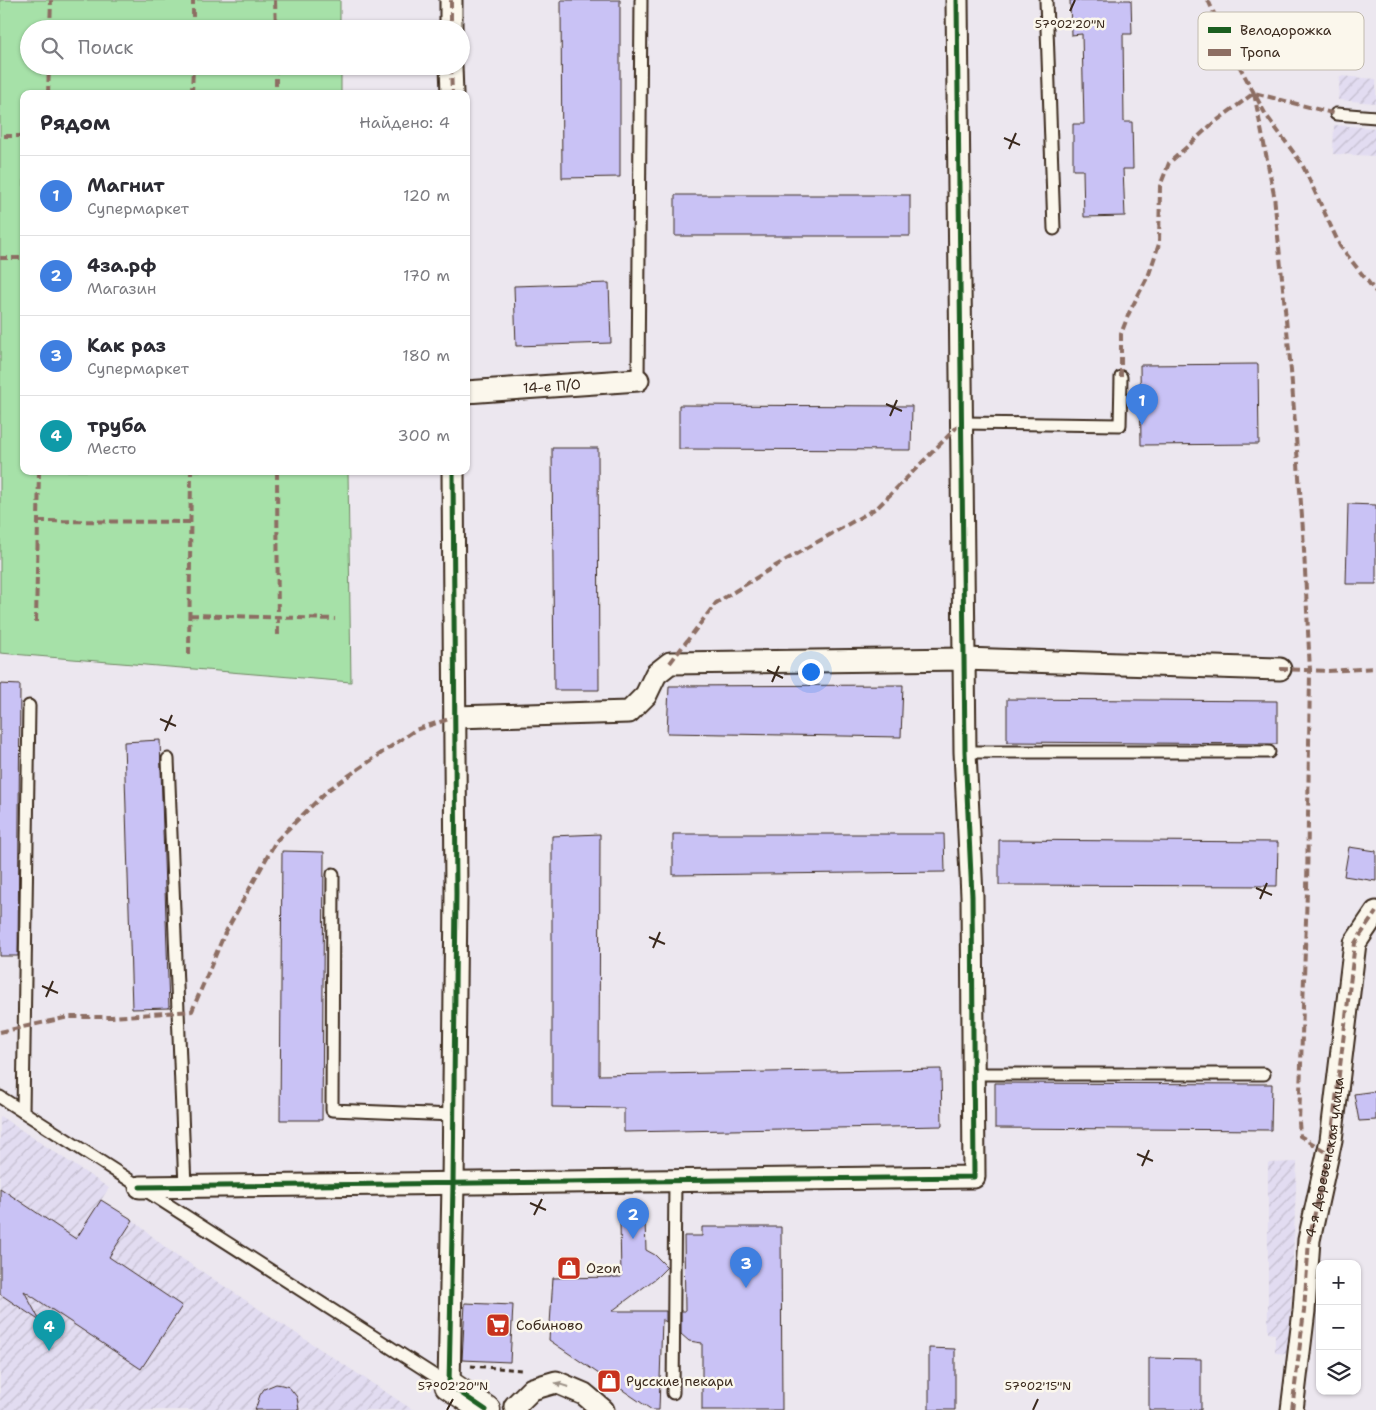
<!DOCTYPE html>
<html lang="ru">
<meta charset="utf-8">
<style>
:root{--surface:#fff;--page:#f2f2f3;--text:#2b2b33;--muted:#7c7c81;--line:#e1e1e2;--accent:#111827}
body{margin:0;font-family:"Shantell Sans",sans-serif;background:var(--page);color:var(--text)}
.controls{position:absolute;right:15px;bottom:15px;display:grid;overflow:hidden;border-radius:10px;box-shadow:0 1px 4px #0004}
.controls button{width:45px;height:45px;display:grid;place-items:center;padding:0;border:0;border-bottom:1px solid var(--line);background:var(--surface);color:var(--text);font:25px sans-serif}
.you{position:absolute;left:810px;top:671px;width:18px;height:18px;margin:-12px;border:4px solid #fff;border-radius:50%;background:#1a73e8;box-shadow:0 0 0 8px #1a73e833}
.badge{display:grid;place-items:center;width:32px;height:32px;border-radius:50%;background:var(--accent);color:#fff;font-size:16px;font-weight:700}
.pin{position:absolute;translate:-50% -41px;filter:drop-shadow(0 1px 2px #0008)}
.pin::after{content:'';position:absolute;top:26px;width:18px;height:15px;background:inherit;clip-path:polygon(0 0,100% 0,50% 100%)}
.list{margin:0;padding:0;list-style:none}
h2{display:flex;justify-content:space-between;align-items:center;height:65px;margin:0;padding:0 20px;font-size:21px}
h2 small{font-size:16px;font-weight:400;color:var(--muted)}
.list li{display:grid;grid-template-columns:32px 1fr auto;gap:15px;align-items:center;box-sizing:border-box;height:80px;padding:0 20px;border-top:1px solid var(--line)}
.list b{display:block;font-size:19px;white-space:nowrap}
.list p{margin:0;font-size:16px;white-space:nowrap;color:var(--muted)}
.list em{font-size:16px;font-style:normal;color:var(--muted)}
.icon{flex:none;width:28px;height:28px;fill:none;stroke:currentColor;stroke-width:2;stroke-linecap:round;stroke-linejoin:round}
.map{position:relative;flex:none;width:1376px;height:1410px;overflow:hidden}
.search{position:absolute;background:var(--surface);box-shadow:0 1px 4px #0004;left:20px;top:20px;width:450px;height:55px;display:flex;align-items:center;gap:12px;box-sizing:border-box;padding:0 18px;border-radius:28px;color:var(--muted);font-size:19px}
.panel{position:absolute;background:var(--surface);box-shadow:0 1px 4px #0004;left:20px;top:90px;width:450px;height:385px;border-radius:10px}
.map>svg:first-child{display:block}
</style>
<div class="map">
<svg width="1376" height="1410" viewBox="0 0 1376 1410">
<defs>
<pattern id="industrial-furrows" width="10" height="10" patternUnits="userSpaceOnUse" patternTransform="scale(1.25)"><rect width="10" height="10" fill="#e2dcf1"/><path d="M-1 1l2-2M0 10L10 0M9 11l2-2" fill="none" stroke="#c3bdce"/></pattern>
</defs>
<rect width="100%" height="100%" fill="#ece7ef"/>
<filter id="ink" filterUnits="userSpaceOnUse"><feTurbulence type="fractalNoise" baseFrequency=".02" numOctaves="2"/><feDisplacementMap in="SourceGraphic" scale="10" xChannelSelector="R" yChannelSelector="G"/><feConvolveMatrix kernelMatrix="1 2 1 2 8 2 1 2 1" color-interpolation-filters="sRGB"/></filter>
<g filter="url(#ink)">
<path fill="url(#industrial-furrows)" d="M 1340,76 L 1376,79 L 1376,103 L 1338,100 Z
M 1334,125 L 1376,128 L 1376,156 L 1333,154 Z
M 0,1116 L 109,1188 L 101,1200 L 133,1220 L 166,1248 L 413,1410 L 0,1410 Z
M 1297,1162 L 1289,1354 L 1275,1353 L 1275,1334 L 1268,1333 L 1268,1163 Z"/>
<path fill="#a6e1a8" stroke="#708663" d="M 0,0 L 340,0 L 340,29 L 29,29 L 29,66 L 341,66 L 341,94 L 24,94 L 24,471 L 348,471 L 351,682 L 0,653 Z"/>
<path fill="#c9c2f5" stroke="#3b2a1e" d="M 561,0 L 620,0 L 620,177 L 562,178 Z
M 1070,0 L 1131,0 L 1132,34 L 1123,34 L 1124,122 L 1132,122 L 1133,169 L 1123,169 L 1125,216 L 1084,217 L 1083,170 L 1073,170 L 1073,124 L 1084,124 L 1082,34 L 1071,35 Z
M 675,195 L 910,195 L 910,236 L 675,236 Z
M 609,283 L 611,343 L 516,346 L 514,286 Z
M 1258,364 L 1259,444 L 1141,445 L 1140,365 Z
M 679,405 L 912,406 L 911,450 L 679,449 Z
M 552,448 L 598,448 L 599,690 L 554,690 Z
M 1348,504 L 1376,505 L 1376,584 L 1346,584 Z
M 0,684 L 20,685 L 18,956 L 0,956 Z
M 903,685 L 901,737 L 667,733 L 669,686 Z
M 1007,699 L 1277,701 L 1277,744 L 1007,742 Z
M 160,740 L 169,1008 L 132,1009 L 124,742 Z
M 600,834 L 599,1075 L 941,1069 L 942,1126 L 624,1132 L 624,1108 L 552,1107 L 552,836 Z
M 673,834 L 944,834 L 945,872 L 673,875 Z
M 999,840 L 1278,842 L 1277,886 L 999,885 Z
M 1349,847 L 1376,851 L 1376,881 L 1344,876 Z
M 282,851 L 324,852 L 322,1120 L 280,1120 Z
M 995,1083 L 1272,1084 L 1271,1130 L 995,1128 Z
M 1376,1091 L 1376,1120 L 1359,1121 L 1354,1094 Z
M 0,1188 L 76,1239 L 101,1200 L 133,1220 L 109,1257 L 182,1306 L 141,1369 L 24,1291 L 40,1321 L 0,1294 Z
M 620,1221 L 645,1221 L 646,1250 L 655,1255 L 667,1267 L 656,1278 L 612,1311 L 666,1311 L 666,1322 L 662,1319 L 659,1410 L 652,1410 L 549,1340 L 553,1278 L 621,1277 Z
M 702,1227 L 781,1227 L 782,1410 L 702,1410 L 702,1343 L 689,1341 L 681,1334 L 681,1311 L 685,1311 L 684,1236 L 702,1236 Z
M 465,1303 L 513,1305 L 510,1362 L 462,1360 Z
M 929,1348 L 955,1349 L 955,1410 L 929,1410 Z
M 1149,1358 L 1201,1359 L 1201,1410 L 1149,1410 Z
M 276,1384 L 282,1385 L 289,1387 L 297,1397 L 299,1410 L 255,1410 L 260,1395 L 264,1389 Z"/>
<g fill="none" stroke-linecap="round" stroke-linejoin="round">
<g stroke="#3b2a1e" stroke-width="15">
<path id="service" d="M 1046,0 L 1054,229
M 1336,114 L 1376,117
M 638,380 L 641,0
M 961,423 L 1120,425 L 1121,377
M 965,752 L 1269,752
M 168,759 L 185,1187
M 333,874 L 332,1110 L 453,1115
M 973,1074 L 1264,1074
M 0,1097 L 449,1385
M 23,1112 L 29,706
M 673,1393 L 675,1181"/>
</g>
<g stroke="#3b2a1e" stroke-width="25">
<g id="minor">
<path d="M 451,0 L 451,29"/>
<path d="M 451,66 L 452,94"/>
<path id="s1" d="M 466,392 L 638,380"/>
<path d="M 455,717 L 629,712 L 646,695 L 656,674 L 670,663 L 964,659 L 1280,669"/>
<path d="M 140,1187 L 974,1177 L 972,896 L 965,752 L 957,0"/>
<path d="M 449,1385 L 453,1184 L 456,893 L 453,471"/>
<path d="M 516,1410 L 515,1406 L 532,1389 L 556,1382 L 584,1394 L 603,1410"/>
<path id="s2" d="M 1292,1410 L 1304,1311 L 1309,1240 L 1331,1140 L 1355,943 L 1376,912"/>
</g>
</g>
<g stroke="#3b2a1e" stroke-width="31">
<path id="tertiary" d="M 449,1385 L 486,1410"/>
</g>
<path stroke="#3b2a1e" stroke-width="3" stroke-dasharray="5 4" stroke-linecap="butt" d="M 471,1366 L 522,1370"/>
<use href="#service" stroke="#fbf7ec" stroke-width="11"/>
<use href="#minor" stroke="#fbf7ec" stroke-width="21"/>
<use href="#tertiary" stroke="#fbf7ec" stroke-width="28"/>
<path stroke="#8d6e63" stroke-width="4" stroke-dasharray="8 4" stroke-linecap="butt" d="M 275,0 L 276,29
M 451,0 L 451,29
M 1208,0 L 1230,49 L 1266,115 L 1302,164 L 1340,246 L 1376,292
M 50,29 L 51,0
M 193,29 L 193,0
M 276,66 L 276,94
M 451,66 L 452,94
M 1254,93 L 1274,195 L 1291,371 L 1303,530 L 1310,671 L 1307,891 L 1299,1122 L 1300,1136 L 1328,1153
M 48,94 L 49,66
M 192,94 L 193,66
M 4,136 L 24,136
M 0,258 L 24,258
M 1121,377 L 1121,334 L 1129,313 L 1149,274 L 1159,244 L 1160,186 L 1169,163 L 1211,125 L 1254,93 L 1336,114
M 277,471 L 278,636
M 38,521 L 190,522
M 190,615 L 335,619
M 36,622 L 39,471
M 189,655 L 191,471
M 670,663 L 716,603 L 772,568 L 878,507 L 961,423
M 1280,669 L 1328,671 L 1376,668
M 0,1032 L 69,1017 L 112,1017 L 192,1011 L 224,935 L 276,841 L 328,790 L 415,730 L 455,717
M 1292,1410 L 1304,1311 L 1309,1240 L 1331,1140 L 1355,943 L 1376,912"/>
<g stroke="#fbf7ec" stroke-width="8">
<path id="cycleway" d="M 453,471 L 456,893 L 453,1184 L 449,1385 L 486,1410
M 140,1187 L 974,1177 L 972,896 L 965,752 L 957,0"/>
</g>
<use href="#cycleway" stroke="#1b5e20" stroke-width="5"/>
</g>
<defs><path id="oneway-solid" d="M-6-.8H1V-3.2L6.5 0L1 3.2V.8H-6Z" transform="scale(1.25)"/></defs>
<use fill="#9b9085" href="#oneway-solid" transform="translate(562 1385) rotate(-162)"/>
</g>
<path fill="none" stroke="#3b2a1e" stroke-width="2" d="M 1070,11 L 1075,0M 1004,138 L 1020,145M 1009,149 L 1016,133M 886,404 L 902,411M 890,416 L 897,400M 767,670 L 783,678M 772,682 L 779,666M 160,719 L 176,726M 165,731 L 172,715M 1256,888 L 1272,895M 1260,899 L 1267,883M 649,937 L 665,944M 653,948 L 660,932M 42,986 L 58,993M 46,997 L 53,981M 1137,1154 L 1153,1161M 1142,1166 L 1149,1150M 530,1203 L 546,1210M 534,1215 L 542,1199M 447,1410 L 453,1399M 1033,1410 L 1038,1399"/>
<defs>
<g id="shop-square" transform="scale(1.25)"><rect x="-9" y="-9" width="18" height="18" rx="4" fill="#c8321e" stroke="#fbf7ec"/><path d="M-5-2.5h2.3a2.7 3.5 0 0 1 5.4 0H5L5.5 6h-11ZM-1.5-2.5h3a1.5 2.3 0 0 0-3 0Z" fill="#fff"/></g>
<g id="supermarket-square" transform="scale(1.25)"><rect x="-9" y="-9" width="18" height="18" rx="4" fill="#c8321e" stroke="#fbf7ec"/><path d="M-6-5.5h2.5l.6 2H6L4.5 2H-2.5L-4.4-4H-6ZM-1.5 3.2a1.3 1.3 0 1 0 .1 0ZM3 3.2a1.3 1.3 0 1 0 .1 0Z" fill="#fff"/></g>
</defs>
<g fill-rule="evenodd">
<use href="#shop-square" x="569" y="1268"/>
<use href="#supermarket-square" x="498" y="1325"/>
<use href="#shop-square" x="609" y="1381"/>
</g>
<g text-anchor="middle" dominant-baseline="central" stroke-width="5" stroke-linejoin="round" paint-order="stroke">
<g font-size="14" fill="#3b2a1e" stroke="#fbf7ec">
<text stroke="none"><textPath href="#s1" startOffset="86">14-е П/О</textPath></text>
<text stroke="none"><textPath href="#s2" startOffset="255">4-я Деревенская улица</textPath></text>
</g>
<g font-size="14" fill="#3b2a1e" stroke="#fbf7ec" text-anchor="start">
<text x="586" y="1268">Ozon</text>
<text x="516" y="1325">Собиново</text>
<text x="626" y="1381">Русские пекари</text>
</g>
</g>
<rect x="1198" y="12" width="166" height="58" rx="8" fill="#fbf7ec" stroke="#c1baae" stroke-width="1"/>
<rect x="1208" y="27" width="23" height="6" fill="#1b5e20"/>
<rect x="1208" y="49" width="23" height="7" fill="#8d6e63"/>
<g font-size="14" fill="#3b2a1e">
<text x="1240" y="35">Велодорожка</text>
<text x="1240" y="57">Тропа</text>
</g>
<g font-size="12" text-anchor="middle" fill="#3b2a1e" stroke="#fbf7ec" stroke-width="5" stroke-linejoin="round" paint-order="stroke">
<text x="1070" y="28">57°02'20"N</text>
<text x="453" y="1390">57°02'20"N</text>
<text x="1038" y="1390">57°02'15"N</text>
</g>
</svg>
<div class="controls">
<button>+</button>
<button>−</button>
<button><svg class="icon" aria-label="layers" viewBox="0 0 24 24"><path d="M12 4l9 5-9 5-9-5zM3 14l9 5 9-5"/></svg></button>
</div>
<div class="you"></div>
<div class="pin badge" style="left:1142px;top:425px;background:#3f7fe0">1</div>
<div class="pin badge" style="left:633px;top:1239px;background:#3f7fe0">2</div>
<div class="pin badge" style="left:746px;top:1288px;background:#3f7fe0">3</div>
<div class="pin badge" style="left:49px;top:1351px;background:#0f9aa8">4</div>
<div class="search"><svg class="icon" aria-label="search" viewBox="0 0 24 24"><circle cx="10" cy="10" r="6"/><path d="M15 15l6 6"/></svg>Поиск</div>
<section class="panel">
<h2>Рядом<small>Найдено: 4</small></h2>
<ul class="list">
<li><span class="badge" style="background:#3f7fe0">1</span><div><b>Магнит</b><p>Супермаркет</p></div><em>120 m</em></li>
<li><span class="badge" style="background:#3f7fe0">2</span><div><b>4за.рф</b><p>Магазин</p></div><em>170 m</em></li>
<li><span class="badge" style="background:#3f7fe0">3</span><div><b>Как раз</b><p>Супермаркет</p></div><em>180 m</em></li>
<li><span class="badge" style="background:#0f9aa8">4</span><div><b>труба</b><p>Место</p></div><em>300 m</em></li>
</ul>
</section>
</div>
